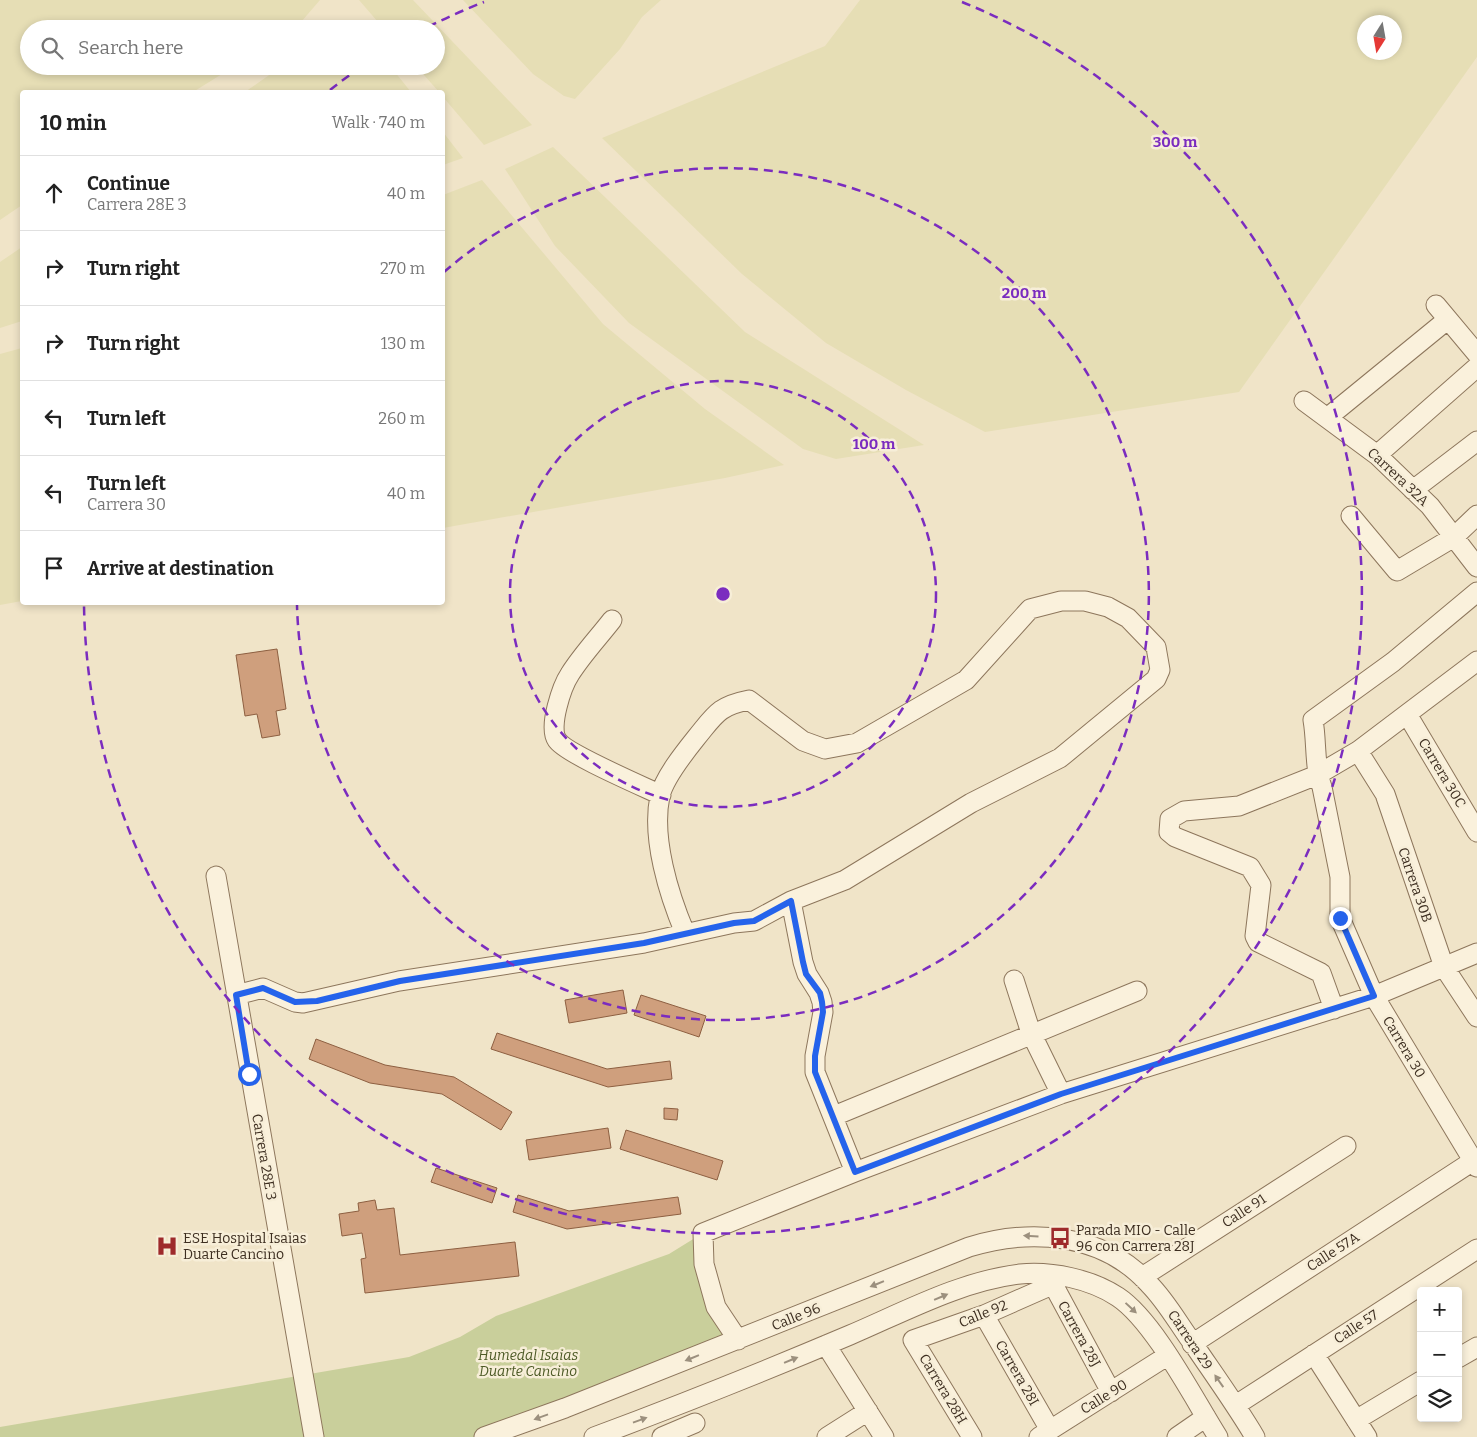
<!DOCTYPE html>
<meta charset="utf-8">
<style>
:root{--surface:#fff;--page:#f2f2f2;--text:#222;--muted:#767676;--line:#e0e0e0}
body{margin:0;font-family:Bitter,serif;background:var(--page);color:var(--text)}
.controls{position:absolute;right:15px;bottom:15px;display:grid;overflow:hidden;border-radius:5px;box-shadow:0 2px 8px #0003}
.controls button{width:45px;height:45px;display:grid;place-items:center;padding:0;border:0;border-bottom:1px solid var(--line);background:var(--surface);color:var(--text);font:25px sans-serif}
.compass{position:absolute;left:1357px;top:15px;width:45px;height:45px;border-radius:50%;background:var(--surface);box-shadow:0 2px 8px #0003;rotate:191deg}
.stop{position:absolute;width:15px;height:15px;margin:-11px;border:4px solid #2563eb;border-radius:50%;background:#fff}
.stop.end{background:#2563eb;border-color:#fff;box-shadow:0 1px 5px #0008}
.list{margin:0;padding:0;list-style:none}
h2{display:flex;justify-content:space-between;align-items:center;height:65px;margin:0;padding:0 20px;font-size:21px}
h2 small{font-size:16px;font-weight:400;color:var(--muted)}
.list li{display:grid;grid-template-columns:32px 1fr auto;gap:15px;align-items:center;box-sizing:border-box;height:75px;padding:0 20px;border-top:1px solid var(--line)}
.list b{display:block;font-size:19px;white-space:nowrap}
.list p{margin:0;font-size:16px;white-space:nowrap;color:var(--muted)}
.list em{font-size:16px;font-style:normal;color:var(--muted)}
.icon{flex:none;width:28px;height:28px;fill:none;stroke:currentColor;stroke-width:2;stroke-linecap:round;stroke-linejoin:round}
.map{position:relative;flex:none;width:1477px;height:1437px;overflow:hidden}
.search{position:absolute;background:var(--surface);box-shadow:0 2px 8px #0003;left:20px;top:20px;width:425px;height:55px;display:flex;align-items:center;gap:12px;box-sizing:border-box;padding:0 18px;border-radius:28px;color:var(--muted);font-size:19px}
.panel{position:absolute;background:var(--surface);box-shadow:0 2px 8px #0003;left:20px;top:90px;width:425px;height:515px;border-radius:5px}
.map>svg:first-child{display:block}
</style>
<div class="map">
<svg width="1477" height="1437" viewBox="0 0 1477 1437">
<rect width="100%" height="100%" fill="#f0e4c8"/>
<path fill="#e6deb5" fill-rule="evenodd" d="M 0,0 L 320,0 L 295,29 L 29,29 L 29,66 L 235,66 L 193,92 L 22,92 L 22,205 L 0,220 Z
M 359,0 L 413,0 L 532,125 L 484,145 L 443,97 L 442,92 L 439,92 L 416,66 L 436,66 L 436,29 L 384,29 Z
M 463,0 L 661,0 L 642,17 L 620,49 L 575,99 L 564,96 L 533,74 Z
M 860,0 L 1477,0 L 1477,57 L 1239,392 L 985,432 L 906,390 L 826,343 L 742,274 L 602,138 L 825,46 ZM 1364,22 L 1394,22 L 1394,52 L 1364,52 Z
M 282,66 L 390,66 L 411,92 L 245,92 Z
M 443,132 L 463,158 L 443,165 L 442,165 Z
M 553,147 L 745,332 L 924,445 L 836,459 L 803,449 L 629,323 L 555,246 L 505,169 Z
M 482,180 L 603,324 L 705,409 L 784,465 L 725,478 L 443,528 L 443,195 Z
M 22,247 L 22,321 L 0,328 L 0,262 Z
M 22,348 L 22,601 L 0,605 L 0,354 Z"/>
<path fill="#c9cf9b" d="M 703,1233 L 704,1264 L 738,1340 L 484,1437 L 0,1437 L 0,1427 L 409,1357 L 460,1337 L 496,1316 L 669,1254 Z"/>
<path fill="#cf9f7d" stroke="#8d5f41" d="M 277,649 L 286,709 L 276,711 L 280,735 L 262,738 L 257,714 L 245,716 L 236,655 Z
M 623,990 L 627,1013 L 569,1023 L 565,1000 Z
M 641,995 L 706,1016 L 699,1037 L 634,1015 Z
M 497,1033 L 607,1069 L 670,1061 L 672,1079 L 608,1087 L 491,1049 Z
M 316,1039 L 385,1065 L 454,1077 L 512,1112 L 501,1130 L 442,1094 L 370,1083 L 309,1059 Z
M 664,1108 L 678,1109 L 677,1120 L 664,1119 Z
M 608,1128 L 611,1148 L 529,1160 L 526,1140 Z
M 626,1130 L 723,1161 L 717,1180 L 620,1149 Z
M 436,1168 L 497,1188 L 492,1203 L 431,1182 Z
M 518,1195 L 569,1211 L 678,1197 L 681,1214 L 567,1229 L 513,1212 Z
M 375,1200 L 377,1210 L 394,1208 L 400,1255 L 515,1242 L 519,1276 L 365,1293 L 361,1259 L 366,1258 L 362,1233 L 342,1236 L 339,1214 L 359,1211 L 358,1203 Z"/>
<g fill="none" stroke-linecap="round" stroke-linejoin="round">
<g stroke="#8d765c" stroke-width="21">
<path id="minor" d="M 1436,305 L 1477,354
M 1304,401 L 1377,455 L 1430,506 L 1477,567
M 1327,418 L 1447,320
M 1377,455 L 1477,367
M 1413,490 L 1477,441
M 1351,516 L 1397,571 L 1454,537 L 1477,515
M 1477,592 L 1393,662 L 1313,720 C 1317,742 1314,767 1322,787 L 1340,877 L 1340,918 L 1374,996 L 1477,1167
M 612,620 C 598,638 582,655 570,674 C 562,686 548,727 557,740 C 565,753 642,786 661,795
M 1407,714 L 1477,832
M 1358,751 L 1385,794 L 1444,967 L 1477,1017
M 216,876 L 314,1437
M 791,901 L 803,962 L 807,974 L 819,993 L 822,1002 L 823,1012 L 815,1056 L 815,1072 L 855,1172
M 1014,980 L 1031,1033 L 1061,1094
M 236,995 L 263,988 L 295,1002 L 303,1003 L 399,981 L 644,943 L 734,923 L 754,921 L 791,901 L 845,880 L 971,803 L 1060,758 L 1156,679 L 1160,670 L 1156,647 L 1128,618 L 1108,607 L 1085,601 L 1061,601 L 1030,609 L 966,680 L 857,743 L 825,749 L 803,741 L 749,700 C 718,706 715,715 696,738 C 684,753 664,778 660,796 C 651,838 669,895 685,933
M 1334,1009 L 1321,973 L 1258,942 L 1255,936 L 1261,885 L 1250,867 L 1175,837 L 1169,832 L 1170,819 L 1184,811 L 1239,806 L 1317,775 L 1358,751 L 1477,661
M 834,1116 L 1137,991
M 1048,1275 L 1111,1392
M 1142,1277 L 1346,1146
M 984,1315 L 1050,1430
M 738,1340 L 716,1307 L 704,1264 L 703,1233 L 855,1172 L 1061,1094 L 1374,996 L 1477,953
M 1192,1344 L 1473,1161
M 826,1345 L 884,1437
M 1314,1354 L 1367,1437
M 1458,1358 L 1477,1347
M 1236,1405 L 1477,1249
M 1356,1420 L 1421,1381
M 484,1437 L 565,1408 L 969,1247 C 1031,1228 1103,1233 1149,1284 C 1167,1302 1179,1325 1194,1345 C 1215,1376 1236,1405 1255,1437
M 594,1437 C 680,1405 765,1371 850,1335 C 904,1312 961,1281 1020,1274 C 1052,1271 1091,1279 1118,1297 C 1154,1321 1194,1399 1218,1437
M 662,1437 L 695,1423
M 827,1437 L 868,1411
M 972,1437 L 913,1340 L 984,1315 L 1052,1285
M 1039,1437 L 1167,1356
M 1177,1437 L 1206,1417"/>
</g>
<use href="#minor" stroke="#faf1dc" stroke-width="19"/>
</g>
<defs><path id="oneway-solid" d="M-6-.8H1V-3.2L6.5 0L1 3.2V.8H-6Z" transform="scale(1.25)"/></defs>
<g fill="#9c907e">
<use href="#oneway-solid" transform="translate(1031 1236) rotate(-177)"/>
<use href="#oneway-solid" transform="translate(877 1284) rotate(158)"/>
<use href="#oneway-solid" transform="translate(941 1297) rotate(-23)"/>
<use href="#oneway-solid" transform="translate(1131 1308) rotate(43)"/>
<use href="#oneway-solid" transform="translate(692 1358) rotate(158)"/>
<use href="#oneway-solid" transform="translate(791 1360) rotate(-22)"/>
<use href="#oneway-solid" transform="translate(1219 1381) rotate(-125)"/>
<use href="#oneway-solid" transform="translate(541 1417) rotate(160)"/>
<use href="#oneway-solid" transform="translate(640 1420) rotate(-20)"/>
</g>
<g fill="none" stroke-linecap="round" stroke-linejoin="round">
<path stroke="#2563eb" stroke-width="6" d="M 249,1074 L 236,995 L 263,988 L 295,1002 L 317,1001 L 400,981 L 644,943 L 734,923 L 754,921 L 791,901 L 803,962 L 806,974 L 820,993 L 822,1002 L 823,1012 L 815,1056 L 815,1072 L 855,1172 L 1061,1094 L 1374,996 L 1340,918"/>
</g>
<g fill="none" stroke="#7b2cbf" stroke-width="2.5" stroke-dasharray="9 6">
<circle cx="723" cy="594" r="213"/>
<path d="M444 272A426 426 0 1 1 297 605"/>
<path d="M330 90A639 639 0 0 1 361 67M428 27A639 639 0 0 1 484 2M962 2A639 639 0 1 1 84 605"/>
</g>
<defs>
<g id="bus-bare" transform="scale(1.725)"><path d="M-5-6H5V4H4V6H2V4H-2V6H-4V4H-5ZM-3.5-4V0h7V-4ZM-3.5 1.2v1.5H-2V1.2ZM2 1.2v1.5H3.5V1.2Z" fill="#9e2a2b" stroke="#f7eed8" stroke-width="2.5" paint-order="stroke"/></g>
<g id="hospital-bare" transform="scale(1.725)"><path d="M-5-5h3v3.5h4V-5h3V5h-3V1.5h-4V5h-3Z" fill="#9e2a2b" stroke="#f7eed8" stroke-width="2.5" paint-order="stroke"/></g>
</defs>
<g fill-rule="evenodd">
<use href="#bus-bare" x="1060" y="1238"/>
<use href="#hospital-bare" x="167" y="1246"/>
</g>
<g text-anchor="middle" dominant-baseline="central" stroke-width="5" stroke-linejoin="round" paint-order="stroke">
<g font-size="14" fill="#3d2e20" stroke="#f7eed8">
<text transform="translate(1398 477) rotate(43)">Carrera 32A</text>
<text transform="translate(1442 773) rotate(59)">Carrera 30C</text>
<text transform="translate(1415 885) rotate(71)">Carrera 30B</text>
<text transform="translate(1404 1047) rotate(59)">Carrera 30</text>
<text transform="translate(264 1157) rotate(80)">Carrera 28E 3</text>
<text transform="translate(1244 1211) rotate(-33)">Calle 91</text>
<text transform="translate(1333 1252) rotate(-33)">Calle 57A</text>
<text transform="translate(983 1314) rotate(-22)">Calle 92</text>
<text transform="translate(796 1317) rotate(-22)">Calle 96</text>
<text transform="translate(1356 1327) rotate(-33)">Calle 57</text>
<text transform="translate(1079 1334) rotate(61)">Carrera 28J</text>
<text transform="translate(1190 1340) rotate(56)">Carrera 29</text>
<text transform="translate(1017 1373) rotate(60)">Carrera 28I</text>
<text transform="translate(943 1389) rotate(59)">Carrera 28H</text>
<text transform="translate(1104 1397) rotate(-32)">Calle 90</text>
</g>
<g font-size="14" fill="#3d2e20" stroke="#f7eed8" text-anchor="start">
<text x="1076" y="1230">Parada MIO - Calle<tspan x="1076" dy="16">96 con Carrera 28J</tspan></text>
<text x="183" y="1238">ESE Hospital Isaias<tspan x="183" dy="16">Duarte Cancino</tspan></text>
</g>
<g font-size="14" font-style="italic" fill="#4d5a26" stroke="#f7eed8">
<text x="528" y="1355">Humedal Isaias<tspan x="528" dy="16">Duarte Cancino</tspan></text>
</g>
</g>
<circle cx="723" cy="594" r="8" fill="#7b2cbf" stroke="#f7eed8" stroke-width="2.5"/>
<g font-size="15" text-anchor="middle" font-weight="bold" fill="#7b2cbf" stroke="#f7eed8" stroke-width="5" stroke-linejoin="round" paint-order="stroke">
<text x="1175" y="147">300 m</text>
<text x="1024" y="298">200 m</text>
<text x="874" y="449">100 m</text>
</g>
</svg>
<div class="controls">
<button>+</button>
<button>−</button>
<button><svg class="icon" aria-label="layers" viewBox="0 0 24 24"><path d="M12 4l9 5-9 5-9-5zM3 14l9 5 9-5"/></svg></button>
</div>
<svg class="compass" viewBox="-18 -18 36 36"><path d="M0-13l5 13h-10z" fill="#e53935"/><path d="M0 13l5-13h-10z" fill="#767676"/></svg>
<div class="stop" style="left:249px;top:1074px"></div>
<div class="stop end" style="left:1340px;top:918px"></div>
<div class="search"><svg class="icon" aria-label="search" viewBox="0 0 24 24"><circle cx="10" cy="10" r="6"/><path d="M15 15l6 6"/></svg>Search here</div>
<section class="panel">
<h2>10 min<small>Walk · 740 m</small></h2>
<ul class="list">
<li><svg class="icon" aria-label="ahead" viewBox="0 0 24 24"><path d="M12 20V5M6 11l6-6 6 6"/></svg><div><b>Continue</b><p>Carrera 28E 3</p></div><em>40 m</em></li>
<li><svg class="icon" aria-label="right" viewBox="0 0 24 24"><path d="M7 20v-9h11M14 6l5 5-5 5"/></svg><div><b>Turn right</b></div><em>270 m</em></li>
<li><svg class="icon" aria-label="right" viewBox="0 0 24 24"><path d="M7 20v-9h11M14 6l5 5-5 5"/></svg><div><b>Turn right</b></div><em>130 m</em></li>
<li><svg class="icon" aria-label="left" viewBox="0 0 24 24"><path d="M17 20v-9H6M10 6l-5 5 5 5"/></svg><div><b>Turn left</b></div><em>260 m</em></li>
<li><svg class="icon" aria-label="left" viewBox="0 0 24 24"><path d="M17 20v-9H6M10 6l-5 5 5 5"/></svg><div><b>Turn left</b><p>Carrera 30</p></div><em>40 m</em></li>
<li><svg class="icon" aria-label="arrive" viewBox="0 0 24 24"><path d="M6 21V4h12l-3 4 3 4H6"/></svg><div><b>Arrive at destination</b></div></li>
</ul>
</section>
</div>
